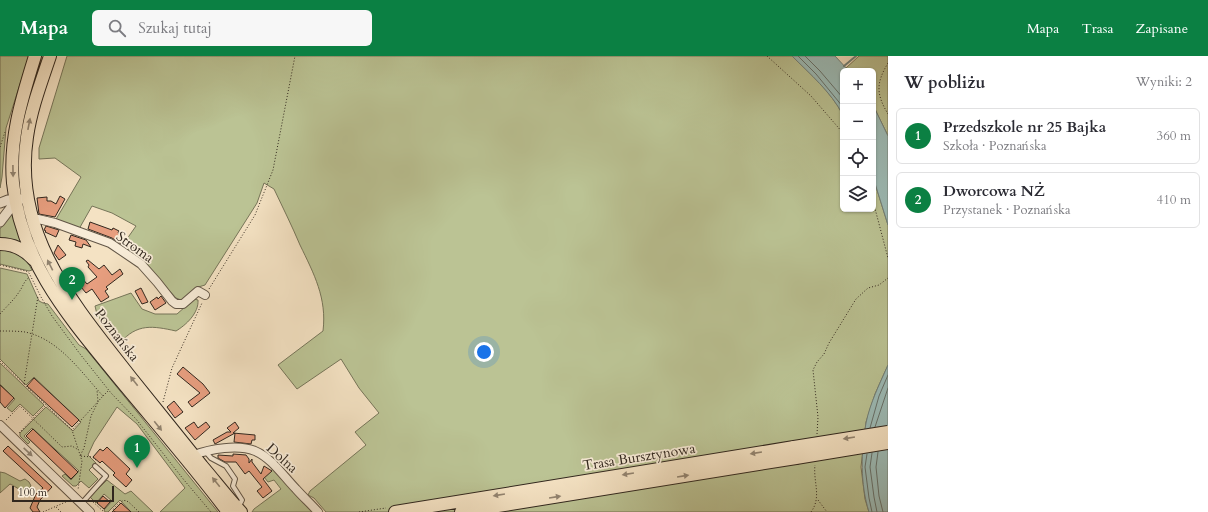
<!DOCTYPE html>
<html lang="pl">
<meta charset="utf-8">
<style>
:root{--surface:#fff;--page:#f7f7f7;--text:#2b2b33;--muted:#7c7c81;--line:#e1e1e2;--accent:#0b8043}
body{margin:0;font-family:Cardo,serif;background:var(--page);color:var(--text)}
.controls{position:absolute;right:12px;top:12px;display:grid;overflow:hidden;border-radius:6px;box-shadow:0 1px 3px #0004}
.controls button{width:36px;height:36px;display:grid;place-items:center;padding:0;border:0;border-bottom:1px solid var(--line);background:var(--surface);color:var(--text);font:20px sans-serif}
.scale{position:absolute;left:12px;bottom:10px;width:102px;box-sizing:border-box;padding-left:4px;border:2px solid #31271e;border-top:0;font-size:11px;line-height:14px;white-space:nowrap;color:#31271e;-webkit-text-stroke:3px #f8ecd8;paint-order:stroke}
.you{position:absolute;left:484px;top:296px;width:14px;height:14px;margin:-10px;border:3px solid #fff;border-radius:50%;background:#1a73e8;box-shadow:0 0 0 6px #1a73e833}
.badge{display:grid;place-items:center;width:26px;height:26px;border-radius:50%;background:var(--accent);color:#fff;font-size:13px;font-weight:700}
.pin{position:absolute;translate:-50% -33px;filter:drop-shadow(0 1px 2px #0008)}
.pin::after{content:'';position:absolute;top:21px;width:14px;height:12px;background:inherit;clip-path:polygon(0 0,100% 0,50% 100%)}
.list{margin:0;padding:0;list-style:none}
h2{display:flex;justify-content:space-between;align-items:center;height:52px;margin:0;padding:0 16px;font-size:17px}
h2 small{font-size:13px;font-weight:400;color:var(--muted)}
.list li{display:grid;grid-template-columns:26px 1fr auto;gap:12px;align-items:center;box-sizing:border-box;height:56px;margin:0 8px 8px;padding:0 8px;border:1px solid var(--line);border-radius:6px}
.list b{display:block;font-size:15px;white-space:nowrap}
.list p{margin:0;font-size:13px;white-space:nowrap;color:var(--muted)}
.list em{font-size:13px;font-style:normal;color:var(--muted)}
.icon{flex:none;width:22px;height:22px;fill:none;stroke:currentColor;stroke-width:2;stroke-linecap:round;stroke-linejoin:round}
.map{position:relative;flex:none;width:888px;height:456px;overflow:hidden}
header{display:flex;align-items:center;gap:24px;box-sizing:border-box;height:56px;padding:0 20px;background:var(--accent);color:#fff}
header strong{font-size:19px}
nav{display:flex;gap:22px;margin-inline-start:auto;font-size:14px}
.search{width:280px;height:36px;background:var(--page);display:flex;align-items:center;gap:10px;box-sizing:border-box;padding:0 14px;border-radius:6px;color:var(--muted);font-size:15px}
main{display:flex}
aside{flex:1;background:var(--surface)}
.map>svg:first-child{display:block}
</style>
<header>
<strong>Mapa</strong>
<div class="search"><svg class="icon" aria-label="search" viewBox="0 0 24 24"><circle cx="10" cy="10" r="6"/><path d="M15 15l6 6"/></svg>Szukaj tutaj</div>
<nav><a>Mapa</a><a>Trasa</a><a>Zapisane</a></nav>
</header>
<main>
<div class="map">
<svg width="888" height="456" viewBox="0 0 888 456">
<rect width="100%" height="100%" fill="#f4e2c3"/>
<filter id="stains"><feTurbulence type="fractalNoise" baseFrequency=".005" numOctaves="4"/><feColorMatrix values="0 0 0 0 .2 0 0 0 0 .09 0 0 0 0 .02 0 0 0 .5 -.17"/></filter>
<radialGradient id="worn" r=".72"><stop offset=".6" stop-color="#630" stop-opacity="0"/><stop offset="1" stop-color="#630" stop-opacity=".3"/></radialGradient>
<path fill="#bbc394" stroke="#767559" d="M 0,0 L 29,0 L 6,72 L 2,121 L 0,132 Z
M 67,0 L 792,0 C 811,18 831,36 843,59 L 843,153 L 873,153 L 873,121 L 888,169 L 888,309 L 875,338 L 866,366 L 861,411 L 865,443 L 869,456 L 326,456 L 314,442 L 308,439 L 310,435 L 366,389 L 355,376 L 379,357 L 359,332 L 341,303 L 297,333 L 278,309 L 323,275 C 327,242 314,218 300,189 C 292,170 283,152 274,133 L 264,127 L 257,147 L 205,229 L 195,232 L 185,242 L 181,244 L 176,242 L 151,214 L 122,190 L 136,170 L 112,157 L 92,150 L 79,173 L 55,165 L 81,121 L 55,102 L 39,103 L 39,92 Z
M 859,0 L 888,0 L 888,80 L 873,49 L 873,15 L 849,15 L 846,12 Z
M 12,156 L 25,192 L 0,184 L 0,173 Z
M 0,192 C 16,193 25,200 32,214 L 29,215 L 0,208 Z
M 0,212 L 27,218 L 39,245 L 43,247 L 48,248 L 79,289 L 86,293 L 218,456 L 160,456 L 185,432 L 137,368 L 117,351 L 94,386 L 88,399 L 96,407 L 89,414 L 98,423 L 89,432 L 81,425 L 76,430 L 73,430 L 62,420 L 65,418 L 71,424 L 79,415 L 32,372 L 24,380 L 30,386 L 28,388 L 20,380 L 20,377 L 46,351 L 73,375 L 81,366 L 34,321 L 26,329 L 0,303 Z
M 131,237 L 142,253 L 155,258 L 177,258 L 194,243 L 198,244 C 199,257 186,269 176,275 C 153,270 137,267 120,287 C 111,278 97,264 95,250 Z
M 0,307 L 44,349 L 33,360 L 20,348 L 12,356 L 7,352 L 15,343 L 0,328 Z
M 274,412 L 315,456 L 252,456 L 254,453 L 281,433 L 274,424 L 268,426 L 264,421 Z
M 0,416 L 5,417 L 20,425 L 25,423 L 29,426 L 31,430 C 23,439 19,432 10,428 L 0,437 Z
M 107,424 L 125,438 L 131,435 L 153,456 L 131,456 L 120,444 L 108,456 L 105,456 L 104,454 L 112,445 L 104,438 L 96,447 L 90,441 Z"/>
<path fill="#9dbdb9" stroke="#72817b" d="M 792,0 L 835,0 L 849,15 L 843,15 L 843,59 C 831,36 810,18 792,0 Z
M 873,49 L 888,80 L 888,169 L 873,121 Z
M 888,309 L 888,456 L 869,456 C 860,427 861,396 866,367 C 870,347 880,327 888,309 Z"/>
<g fill="none" stroke-linecap="round" stroke-linejoin="round">
<path stroke="#67726c" stroke-width="1" d="M 798,0 L 816,18 L 843,51
M 805,0 L 820,15 L 843,42
M 875,371 L 888,332
M 870,372 L 879,340 L 888,319
M 878,396 L 876,411 L 879,440 L 883,456
M 872,397 L 870,411 L 874,441 L 877,456
M 867,398 L 865,411 L 869,442 L 872,456"/>
<path stroke="#72817b" stroke-width="2" d="M 844,10 L 856,0"/>
</g>
<path fill="#e79e7f" stroke="#31271e" d="M 60,140 L 65,143 L 55,161 L 39,158 L 37,142 L 47,141 L 47,145 L 51,145 L 56,148 Z
M 90,166 L 112,174 L 113,172 L 119,175 L 118,177 L 122,179 L 121,183 L 134,191 L 132,194 L 126,191 L 112,182 L 88,173 Z
M 46,170 L 59,174 L 56,181 L 45,176 L 46,175 L 44,174 Z
M 71,179 L 86,184 L 91,191 L 83,188 L 82,192 L 75,190 L 76,186 L 69,184 Z
M 58,189 L 66,199 L 59,204 L 54,197 Z
M 88,204 L 99,213 L 104,209 L 112,219 L 120,213 L 123,218 L 106,231 L 108,233 L 105,235 L 109,241 L 101,246 L 92,233 L 86,237 L 71,219 L 73,218 L 72,217 L 75,214 L 87,228 L 97,221 L 88,211 L 89,209 L 86,205 Z
M 141,232 L 148,246 L 142,248 L 135,235 Z
M 161,240 L 166,247 L 155,254 L 150,246 L 157,241 L 158,243 Z
M 183,311 L 203,328 L 210,337 L 192,351 L 188,346 L 200,337 L 177,318 Z
M 34,322 L 79,364 L 72,371 L 27,330 Z
M 0,329 L 14,342 L 5,352 L 0,346 Z
M 174,345 L 183,356 L 175,362 L 167,351 Z
M 194,366 L 198,372 L 206,366 L 210,371 L 195,384 L 185,372 Z
M 235,366 L 239,372 L 233,377 L 255,379 L 255,384 L 252,384 L 251,388 L 234,386 L 235,377 L 215,388 L 213,384 L 227,376 L 231,376 L 227,372 Z
M 33,373 L 78,416 L 71,423 L 26,380 Z
M 8,390 L 52,431 L 40,444 L 37,451 L 40,456 L 33,456 L 30,452 L 36,438 L 43,432 L 3,395 Z
M 107,391 L 130,413 L 126,418 L 132,424 L 126,431 L 113,419 L 115,417 L 102,405 L 100,407 L 93,401 L 100,393 L 103,395 Z
M 233,398 L 246,399 L 249,403 L 249,407 L 252,403 L 252,406 L 261,418 L 264,410 L 272,415 L 263,423 L 272,435 L 263,442 L 257,435 L 262,431 L 249,415 L 245,418 L 236,406 L 225,406 L 218,402 L 218,399 L 233,400 Z
M 103,440 L 110,446 L 104,453 L 97,447 Z
M 121,447 L 131,456 L 112,456 Z"/>
<g fill="none" stroke-linecap="round" stroke-linejoin="round">
<g stroke="#625647" stroke-width="6">
<path id="service" d="M 205,395 L 211,402 L 226,410 L 235,423 L 233,430 L 242,444 L 239,450
M 82,447 L 106,420 L 95,410"/>
</g>
<g stroke="#625647" stroke-width="10">
<path id="minor" d="M 33,163 L 38,163 L 55,167 L 110,187 L 141,208 L 157,226 L 172,245 L 176,248 L 183,248 L 198,235 L 205,239
M 0,369 L 90,456
M 194,399 C 210,393 238,388 255,395 C 272,402 284,421 296,433 C 303,441 311,448 318,456"/>
</g>
<g stroke="#625647" stroke-width="11">
<path id="tertiary" d="M 0,147 L 8,144 L 22,143
M 0,166 L 16,145"/>
</g>
<g stroke="#31271e" stroke-width="14">
<path id="primary" d="M 35,0 C 22,42 9,82 13,127 C 21,207 69,261 117,320 C 154,365 193,409 228,456
M 50,0 C 41,27 31,53 27,81 C 12,180 76,251 132,323 C 155,352 179,381 202,410 C 215,425 227,441 241,456
M 0,188 C 14,188 25,194 34,204
M 395,456 L 794,391
M 461,456 L 796,402"/>
</g>
<path stroke="#31271e" stroke-width="1" stroke-dasharray="1 2" stroke-linecap="butt" d="M 767,0 L 811,40 L 843,77
M 888,7 C 876,27 876,38 888,58
M 0,91 L 5,76
M 873,145 L 888,202
M 0,209 L 26,215 L 29,217 L 41,241 L 52,260 L 80,298 L 111,337 L 136,363 L 184,424 L 211,456
M 209,233 L 255,159 L 273,114 L 295,0
M 0,258 C 6,251 14,244 19,236 C 23,231 24,224 30,221
M 0,275 C 8,275 17,275 25,276 C 59,283 81,316 103,340 L 72,374
M 0,305 L 72,374 L 82,405 L 78,434
M 24,328 L 38,240
M 103,340 L 108,335
M 163,346 L 172,312 L 202,247
M 6,364 L 20,350 L 62,391 L 72,390 L 77,393
M 19,377 L 45,350
M 817,378 L 818,361 L 813,314 L 817,306 L 824,298 L 829,287 L 856,243 L 868,232 L 879,229 L 888,222
M 96,404 L 92,401 L 80,400 L 84,392 L 91,360 L 98,346 L 97,334
M 91,444 L 104,456
M 818,444 L 827,456
M 56,451 L 61,456
M 43,456 L 68,445
M 115,456 L 113,453 C 126,439 126,444 139,456
M 359,456 L 386,452
M 811,456 C 822,441 813,426 815,409"/>
<use href="#service" stroke="#f8ecd8" stroke-width="4"/>
<use href="#minor" stroke="#f8ecd8" stroke-width="8"/>
<use href="#tertiary" stroke="#f8ecd8" stroke-width="9"/>
<use href="#primary" stroke="#f4e2c3" stroke-width="12"/>
<g stroke="#31271e" stroke-width="14" stroke-linecap="butt">
<path id="primary-bridge" d="M 794,391 L 888,376
M 796,402 L 888,387"/>
</g>
<use href="#primary-bridge" stroke="#f4e2c3" stroke-width="12"/>
</g>
<defs><path id="oneway-solid" d="M-6-.8H1V-3.2L6.5 0L1 3.2V.8H-6Z"/></defs>
<g fill="#928470">
<use href="#oneway-solid" transform="translate(29 68) rotate(-79)"/>
<use href="#oneway-solid" transform="translate(13 115) rotate(89)"/>
<use href="#oneway-solid" transform="translate(50 209) rotate(-117)"/>
<use href="#oneway-solid" transform="translate(134 325) rotate(-128)"/>
<use href="#oneway-solid" transform="translate(158 370) rotate(51)"/>
<use href="#oneway-solid" transform="translate(849 382) rotate(171)"/>
<use href="#oneway-solid" transform="translate(756 397) rotate(171)"/>
<use href="#oneway-solid" transform="translate(628 418) rotate(171)"/>
<use href="#oneway-solid" transform="translate(683 420) rotate(-9)"/>
<use href="#oneway-solid" transform="translate(216 426) rotate(-129)"/>
<use href="#oneway-solid" transform="translate(499 439) rotate(171)"/>
<use href="#oneway-solid" transform="translate(555 441) rotate(-9)"/>
</g>
<use fill="#948a7b" href="#oneway-solid" transform="translate(28 396) rotate(43)"/>
<g text-anchor="middle" dominant-baseline="central" stroke-width="3.5" stroke-linejoin="round" paint-order="stroke">
<g font-size="14" fill="#31271e" stroke="#f8ecd8">
<text transform="translate(135 191) rotate(36)">Stroma</text>
<text transform="translate(117 279) rotate(52)">Poznańska</text>
<text transform="translate(639 401) rotate(-9)">Trasa Bursztynowa</text>
<text transform="translate(282 402) rotate(42)">Dolna</text>
</g>
</g>
<rect width="100%" height="100%" filter="url(#stains)"/>
<rect width="100%" height="100%" fill="url(#worn)"/>
</svg>
<div class="controls">
<button>+</button>
<button>−</button>
<button><svg class="icon" aria-label="locate" viewBox="0 0 24 24"><circle cx="12" cy="12" r="6"/><path d="M12 2v4M12 18v4M2 12h4M18 12h4"/></svg></button>
<button><svg class="icon" aria-label="layers" viewBox="0 0 24 24"><path d="M12 4l9 5-9 5-9-5zM3 14l9 5 9-5"/></svg></button>
</div>
<div class="scale">100 m</div>
<div class="you"></div>
<div class="pin badge" style="left:137px;top:412px">1</div>
<div class="pin badge" style="left:72px;top:244px">2</div>
</div>
<aside>
<h2>W pobliżu<small>Wyniki: 2</small></h2>
<ul class="list">
<li><span class="badge">1</span><div><b>Przedszkole nr 25 Bajka</b><p>Szkoła · Poznańska</p></div><em>360 m</em></li>
<li><span class="badge">2</span><div><b>Dworcowa NŻ</b><p>Przystanek · Poznańska</p></div><em>410 m</em></li>
</ul>
</aside>
</main>
